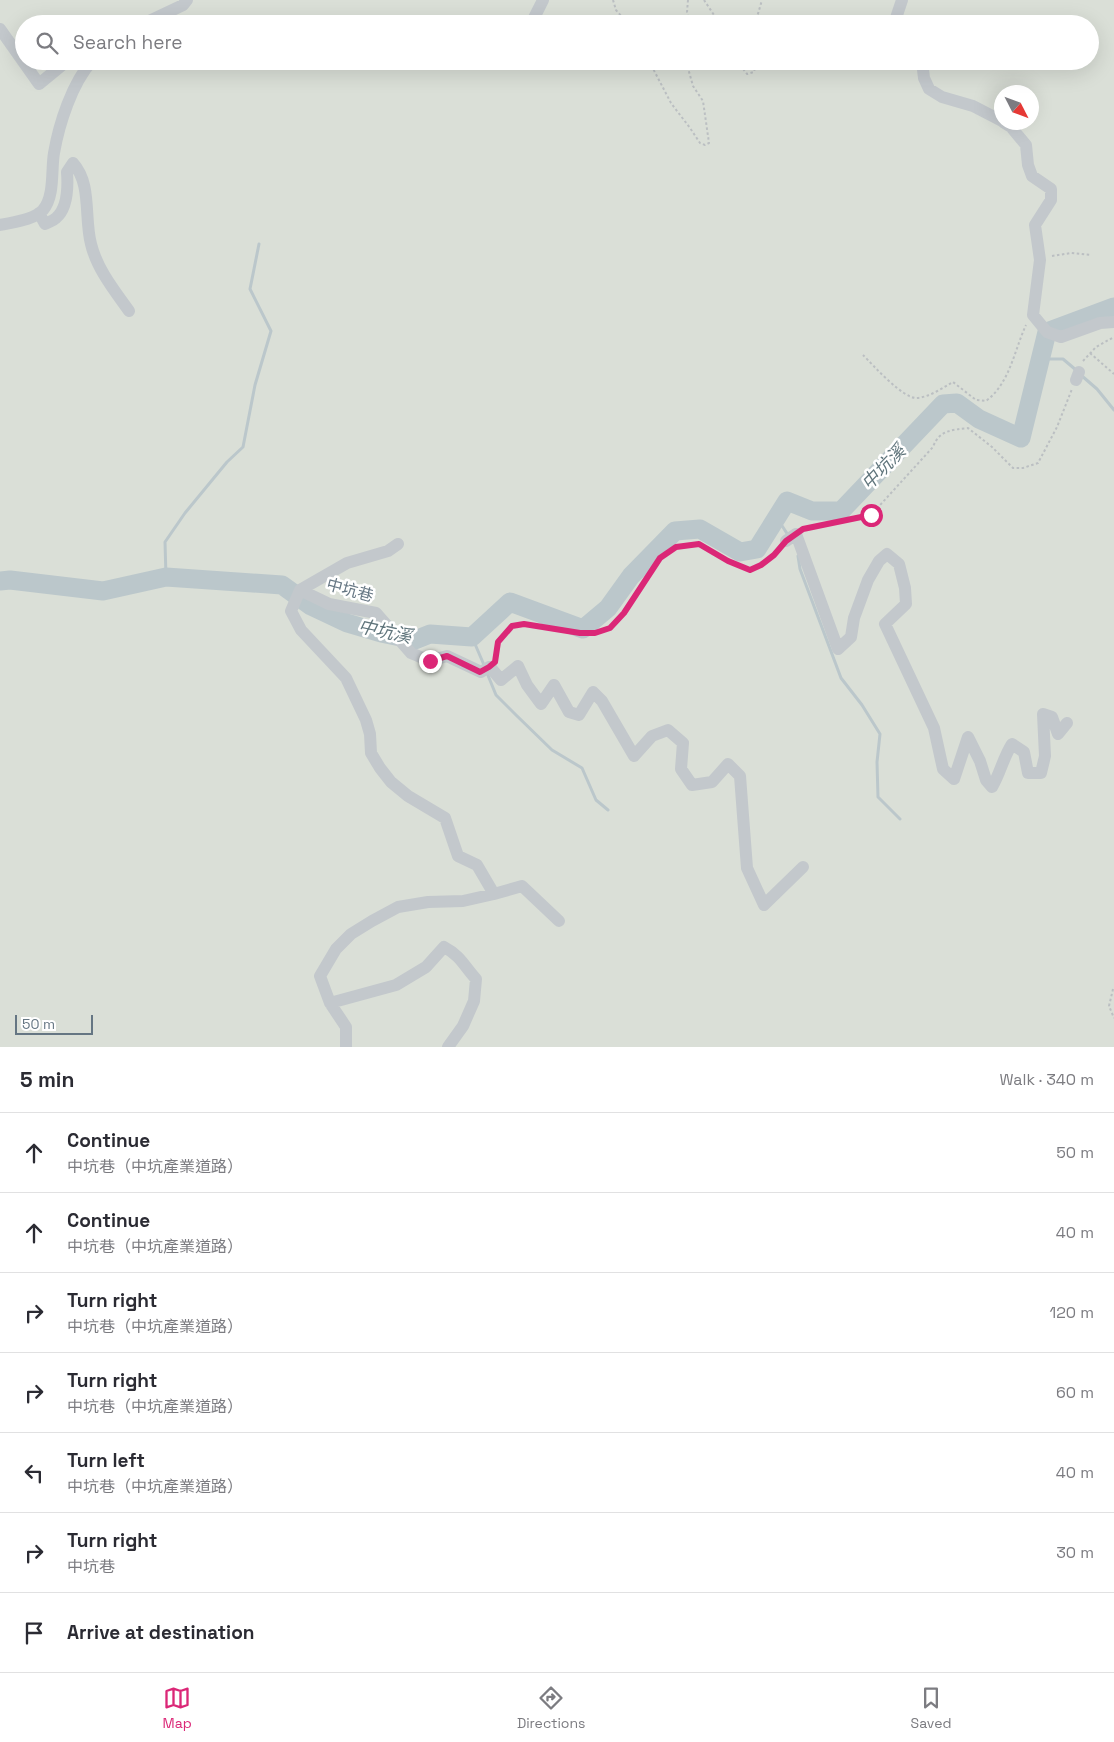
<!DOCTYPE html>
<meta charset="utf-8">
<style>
:root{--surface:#fff;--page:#f2f2f3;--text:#2b2b33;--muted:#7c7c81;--line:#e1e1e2;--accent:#db2777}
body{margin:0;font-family:"Space Grotesk","Noto Sans TC",sans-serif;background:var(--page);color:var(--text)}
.compass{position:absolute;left:994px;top:85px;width:45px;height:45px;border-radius:50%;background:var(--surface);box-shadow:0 5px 20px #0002;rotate:132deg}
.scale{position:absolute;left:15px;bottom:12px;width:78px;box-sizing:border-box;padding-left:5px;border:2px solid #657683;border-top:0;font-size:14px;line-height:18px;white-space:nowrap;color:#657683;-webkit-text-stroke:4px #fff;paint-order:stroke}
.stop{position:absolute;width:15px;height:15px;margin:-11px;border:4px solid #db2777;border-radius:50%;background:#fff}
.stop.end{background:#db2777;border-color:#fff;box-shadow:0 1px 5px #0008}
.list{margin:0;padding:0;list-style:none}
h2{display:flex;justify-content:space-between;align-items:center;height:65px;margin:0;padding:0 20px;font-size:21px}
h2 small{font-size:16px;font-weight:400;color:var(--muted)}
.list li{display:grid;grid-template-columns:32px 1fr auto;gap:15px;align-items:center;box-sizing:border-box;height:80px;padding:0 20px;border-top:1px solid var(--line)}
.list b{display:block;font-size:19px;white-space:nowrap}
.list p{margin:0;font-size:16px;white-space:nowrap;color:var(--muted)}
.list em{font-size:16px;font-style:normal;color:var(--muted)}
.icon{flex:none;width:28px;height:28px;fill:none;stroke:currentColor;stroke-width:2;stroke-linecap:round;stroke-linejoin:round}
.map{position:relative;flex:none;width:1114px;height:1047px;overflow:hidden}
.search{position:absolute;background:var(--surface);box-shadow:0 5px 20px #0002;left:15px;right:15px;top:15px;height:55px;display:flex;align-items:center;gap:12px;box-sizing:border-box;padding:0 18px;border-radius:28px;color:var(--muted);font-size:19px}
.sheet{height:625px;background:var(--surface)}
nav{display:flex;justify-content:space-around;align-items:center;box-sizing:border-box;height:70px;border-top:1px solid var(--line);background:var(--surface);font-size:14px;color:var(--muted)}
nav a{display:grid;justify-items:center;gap:2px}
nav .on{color:var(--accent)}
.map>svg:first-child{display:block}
</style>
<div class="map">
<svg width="1114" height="1047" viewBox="0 0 1114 1047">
<rect width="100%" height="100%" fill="#fafaf8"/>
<path fill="#dadfd7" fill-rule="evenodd" d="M 0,0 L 1114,0 L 1114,1047 L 0,1047 ZM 24,24 L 1090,24 L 1090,61 L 24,61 ZM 1002,92 L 1032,92 L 1032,122 L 1002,122 Z"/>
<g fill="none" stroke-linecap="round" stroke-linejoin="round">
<path stroke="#bbc7cb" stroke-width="3" d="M 1041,359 L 1063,359 L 1076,370
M 1082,376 L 1097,389 L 1114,410
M 777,518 L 788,535
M 798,556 L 800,569 L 841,678 L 862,705 L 880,734 L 877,762 L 878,797 L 900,819
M 166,577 L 165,542 L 185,513 L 227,462 L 243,447 L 255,385 L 271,331 L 250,289 L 259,244
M 472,637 L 484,665
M 487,673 L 496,695 L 516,715 L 552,750 L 582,768 L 596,800 L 608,810"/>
<path stroke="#bbc7cb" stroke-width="19" d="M 0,581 L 10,580 L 103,591 L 166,577 L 282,585 L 311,606 L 347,623 L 381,633 L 415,640 L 430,634 L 472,637 L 510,602 L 583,629 L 608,608 L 631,576 L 675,531 L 700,529 L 740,552 L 757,549 L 787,501 L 812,511 L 841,511 L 943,404 L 957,403 L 979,419 L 1021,438 L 1047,332 L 1114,307"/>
<path stroke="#bbbfc2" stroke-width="2" stroke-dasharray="2.5 2.5" stroke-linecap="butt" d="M 613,0 L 616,10 L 628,24
M 688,0 L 687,12 L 690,24
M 704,0 L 720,24
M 755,24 L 762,0
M 649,61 L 671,103 L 690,128 L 700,143 L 705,145 L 709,143 L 703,101 L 693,86 L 686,61
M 737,61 L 747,74 L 754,72 L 755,67 L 752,61
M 1052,256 L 1071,253 L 1091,255
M 1090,353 L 1114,374
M 863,355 C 873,365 903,399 917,398 C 930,397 942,388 953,382 L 976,400 L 986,401 C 1010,383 1014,351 1026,325
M 1083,361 L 1096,347 L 1114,337
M 806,528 L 871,515 L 933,447 C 939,430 952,430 968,428 L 992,447 L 1013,468 L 1023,468 L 1038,463 L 1057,427 L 1072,389
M 495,657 L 498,642 L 511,626 L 524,624 L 580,633 L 595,633 L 610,628 L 624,613 L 660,558 L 676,547 L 699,544 L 728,561 L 750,570 L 761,565 L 779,548
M 1113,989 L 1109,1006 L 1114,1018"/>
<path stroke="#c3c8cc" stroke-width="12" d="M 143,24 L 183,5 L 187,0
M 531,24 L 543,0
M 894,24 L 902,0
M 0,29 L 39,84 L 67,61
M 922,61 L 924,78 L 929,89 L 942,97 L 973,106 L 1002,121
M 1003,122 L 1011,127 L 1026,145 L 1028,165 L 1032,176 L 1051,189 L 1051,200 L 1035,225 L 1040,260 L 1033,315 L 1047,332 L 1061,337 L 1100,323 L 1114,322
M 39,213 L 45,224 C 48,222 53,221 56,218 C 68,208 68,186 67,172 L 73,163 C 92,184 84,218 91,244 C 97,269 114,290 129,311
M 0,225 C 13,222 34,220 43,210 C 55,196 51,169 54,153 C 59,124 72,83 92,61
M 1076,380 L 1079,372
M 786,541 L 796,534 L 838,649 L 851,637 L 854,618 L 868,580 L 879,561 L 887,554 L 899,564 L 905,588 L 906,604 L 885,624 L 934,728 L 943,769 L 954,779 L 968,737 L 980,761 L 986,780 L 992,787 C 1000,774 1003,758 1012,744 L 1024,752 L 1028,773 L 1041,773 L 1045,756 L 1043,714 L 1052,717 L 1058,734 L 1067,723
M 300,590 L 329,604 L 376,613 L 411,653 L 430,661 L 447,656 L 481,672 L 489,667
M 490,667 L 501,680 L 518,666 L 527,685 L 541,704 L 554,685 L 569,712 L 579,715 L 593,692 L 602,701 L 634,756 L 652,736 L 668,730 L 683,743 L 681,769 L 692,785 L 712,782 L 728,764 L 740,776 L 747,868 L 764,905 L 803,867
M 494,894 L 522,886 L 559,921
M 330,1003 L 396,985 L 426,967 L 444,947 C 461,956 464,966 476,979 L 474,1001 L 463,1026 L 448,1047
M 346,1047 L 346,1027 L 330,1003 L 320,976 L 336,949 L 351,934 L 372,921 L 398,907 L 428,902 L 463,901 L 494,894 L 477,865 L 458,856 L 445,818 L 408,796 L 391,782 L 380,768 L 371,753 L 370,734 L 366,720 L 346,678 L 301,630 L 291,611 L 300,590 L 347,563 L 388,551 L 398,544"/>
</g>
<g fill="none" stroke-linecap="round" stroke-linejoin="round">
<path stroke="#db2777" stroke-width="6" d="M 430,661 L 447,656 L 480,672 L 489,667 L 495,662 L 498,642 L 512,626 L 524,624 L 580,633 L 595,633 L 610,628 L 624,613 L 660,558 L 676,547 L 699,544 L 728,561 L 750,570 L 761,565 L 774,555 L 786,541 L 803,529 L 871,515"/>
</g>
<g text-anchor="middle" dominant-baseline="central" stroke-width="5" stroke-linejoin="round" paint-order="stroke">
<g font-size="16" fill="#657683" stroke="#fff">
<text transform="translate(350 590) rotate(15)">中坑巷</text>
</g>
<g font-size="18" font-style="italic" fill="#60757c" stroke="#fff">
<text transform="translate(883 467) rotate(-46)">中坑溪</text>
<text transform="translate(385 631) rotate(12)">中坑溪</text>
</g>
</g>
</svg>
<svg class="compass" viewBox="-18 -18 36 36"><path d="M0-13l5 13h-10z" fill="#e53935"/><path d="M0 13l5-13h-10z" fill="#7c7c81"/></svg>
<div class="scale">50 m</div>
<div class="stop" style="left:871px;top:515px"></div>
<div class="stop end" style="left:430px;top:661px"></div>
<div class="search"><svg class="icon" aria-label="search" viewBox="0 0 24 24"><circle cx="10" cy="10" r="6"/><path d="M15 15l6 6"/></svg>Search here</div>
</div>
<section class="sheet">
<h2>5 min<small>Walk · 340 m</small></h2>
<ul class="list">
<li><svg class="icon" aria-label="ahead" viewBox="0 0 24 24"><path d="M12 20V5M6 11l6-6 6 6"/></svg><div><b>Continue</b><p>中坑巷（中坑產業道路）</p></div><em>50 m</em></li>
<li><svg class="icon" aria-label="ahead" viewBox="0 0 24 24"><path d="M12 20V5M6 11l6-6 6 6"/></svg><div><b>Continue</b><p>中坑巷（中坑產業道路）</p></div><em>40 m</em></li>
<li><svg class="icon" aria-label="right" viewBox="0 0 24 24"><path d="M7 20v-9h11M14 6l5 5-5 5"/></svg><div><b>Turn right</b><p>中坑巷（中坑產業道路）</p></div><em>120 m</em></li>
<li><svg class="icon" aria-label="right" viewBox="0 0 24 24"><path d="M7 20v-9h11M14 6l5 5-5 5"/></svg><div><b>Turn right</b><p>中坑巷（中坑產業道路）</p></div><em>60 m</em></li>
<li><svg class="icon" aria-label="left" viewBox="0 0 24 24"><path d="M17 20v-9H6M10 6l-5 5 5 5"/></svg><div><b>Turn left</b><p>中坑巷（中坑產業道路）</p></div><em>40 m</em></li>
<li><svg class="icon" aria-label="right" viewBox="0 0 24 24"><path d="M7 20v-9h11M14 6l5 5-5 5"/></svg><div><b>Turn right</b><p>中坑巷</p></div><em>30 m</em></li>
<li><svg class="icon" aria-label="arrive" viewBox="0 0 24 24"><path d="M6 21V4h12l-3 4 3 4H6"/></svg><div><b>Arrive at destination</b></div></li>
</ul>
</section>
<nav>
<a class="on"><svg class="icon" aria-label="map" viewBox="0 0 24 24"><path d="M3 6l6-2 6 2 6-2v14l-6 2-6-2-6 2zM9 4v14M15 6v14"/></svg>Map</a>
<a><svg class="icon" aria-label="directions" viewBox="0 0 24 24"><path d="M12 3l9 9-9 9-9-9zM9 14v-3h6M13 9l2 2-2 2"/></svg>Directions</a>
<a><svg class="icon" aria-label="saved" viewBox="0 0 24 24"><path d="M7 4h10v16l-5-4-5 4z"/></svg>Saved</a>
</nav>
